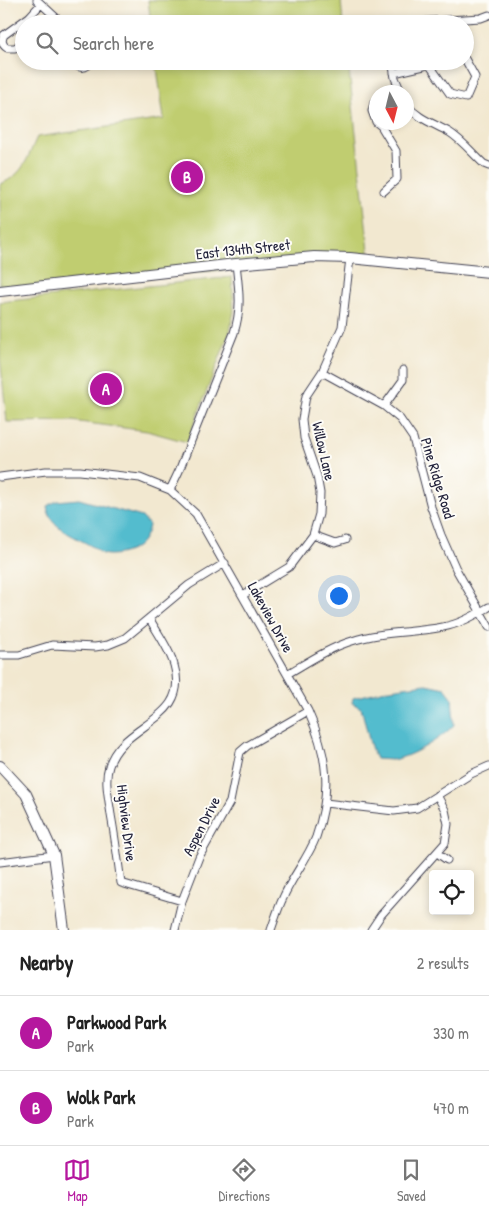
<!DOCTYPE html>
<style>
:root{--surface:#fff;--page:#f2f2f2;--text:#222;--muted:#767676;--line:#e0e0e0;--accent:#b5179e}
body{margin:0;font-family:"Patrick Hand",sans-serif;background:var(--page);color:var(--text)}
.controls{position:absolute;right:15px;bottom:15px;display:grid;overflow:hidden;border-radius:5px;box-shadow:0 2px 8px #0003}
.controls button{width:45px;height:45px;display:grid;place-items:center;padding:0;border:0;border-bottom:1px solid var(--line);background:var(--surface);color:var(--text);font:25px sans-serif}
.compass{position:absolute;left:369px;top:85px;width:45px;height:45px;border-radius:50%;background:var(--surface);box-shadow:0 2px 8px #0003;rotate:173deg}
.you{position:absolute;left:338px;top:595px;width:18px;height:18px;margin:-12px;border:4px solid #fff;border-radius:50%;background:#1a73e8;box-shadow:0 0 0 8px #1a73e833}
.badge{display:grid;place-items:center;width:32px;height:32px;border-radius:50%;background:var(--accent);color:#fff;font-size:16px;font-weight:700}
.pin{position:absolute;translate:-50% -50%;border:2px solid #fff;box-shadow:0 1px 5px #0006}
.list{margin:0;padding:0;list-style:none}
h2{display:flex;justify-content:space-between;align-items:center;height:65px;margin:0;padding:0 20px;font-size:21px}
h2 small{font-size:16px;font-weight:400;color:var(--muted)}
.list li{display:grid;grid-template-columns:32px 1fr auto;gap:15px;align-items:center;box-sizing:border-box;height:75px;padding:0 20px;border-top:1px solid var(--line)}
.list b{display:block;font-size:19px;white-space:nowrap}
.list p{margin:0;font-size:16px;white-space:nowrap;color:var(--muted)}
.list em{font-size:16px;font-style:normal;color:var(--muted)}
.icon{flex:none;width:28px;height:28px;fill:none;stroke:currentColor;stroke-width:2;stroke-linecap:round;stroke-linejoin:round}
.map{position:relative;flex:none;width:489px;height:930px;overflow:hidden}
.search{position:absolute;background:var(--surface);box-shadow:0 2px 8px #0003;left:15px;right:15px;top:15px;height:55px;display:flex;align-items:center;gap:12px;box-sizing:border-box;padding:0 18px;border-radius:28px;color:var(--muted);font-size:19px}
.sheet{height:215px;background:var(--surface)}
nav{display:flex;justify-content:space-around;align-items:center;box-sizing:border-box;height:70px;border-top:1px solid var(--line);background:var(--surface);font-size:14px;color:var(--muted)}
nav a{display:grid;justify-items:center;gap:2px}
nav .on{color:var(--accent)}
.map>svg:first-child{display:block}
</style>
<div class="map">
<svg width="489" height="930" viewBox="0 0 489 930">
<rect width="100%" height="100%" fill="#fdfcf7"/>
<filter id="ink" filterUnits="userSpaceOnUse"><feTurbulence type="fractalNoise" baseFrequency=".02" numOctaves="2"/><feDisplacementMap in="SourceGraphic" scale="10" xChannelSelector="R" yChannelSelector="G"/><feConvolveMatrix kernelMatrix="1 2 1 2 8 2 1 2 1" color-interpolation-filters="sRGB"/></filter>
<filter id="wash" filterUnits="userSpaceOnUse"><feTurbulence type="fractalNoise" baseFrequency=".0096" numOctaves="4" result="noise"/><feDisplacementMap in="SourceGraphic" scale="20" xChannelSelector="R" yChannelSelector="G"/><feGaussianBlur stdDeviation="1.12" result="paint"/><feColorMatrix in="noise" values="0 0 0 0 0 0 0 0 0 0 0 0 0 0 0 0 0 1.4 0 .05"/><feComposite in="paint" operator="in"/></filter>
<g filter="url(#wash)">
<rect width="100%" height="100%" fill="#f2e8d0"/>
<path fill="#c0cd6f" stroke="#717855" d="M 148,0 L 341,0 L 343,24 L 151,24 Z
M 156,61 L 348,61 L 370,260 L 350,258 L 0,291 L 0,184 C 24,175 27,158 37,137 L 164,119 Z
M 232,277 L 234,311 L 230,331 L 187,442 L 147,431 L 72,421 L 7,422 L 0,357 L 0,302 Z"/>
<path fill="#52bcce" stroke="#3a6f84" d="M 79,499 L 142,517 L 149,525 C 148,532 144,541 138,546 C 129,553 112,557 102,554 C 84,537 51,534 47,506 L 57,501 Z
M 426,684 L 445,688 L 452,697 L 454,725 C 441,739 411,757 392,760 C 387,760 381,759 376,759 C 369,746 366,724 361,708 L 352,703 L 353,698 L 390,689 Z"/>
</g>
<g filter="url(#ink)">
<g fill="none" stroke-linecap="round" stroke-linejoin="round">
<g stroke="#414051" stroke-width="9">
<path id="street" d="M 37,0 L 63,24
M 412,24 L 416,22 L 481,18 L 489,15
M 24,32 L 19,45 L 15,48 L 7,48 C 2,45 1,40 4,35 L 29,17 L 41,4
M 74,61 C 78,70 87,69 91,61
M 392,61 L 395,78 L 401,92
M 428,63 L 450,94 L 466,98 L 475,77 L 465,59
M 394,73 L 424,66 L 432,62
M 391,92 L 399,89
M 376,101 L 374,103 L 372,111 L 376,122 L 381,126 L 396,151 L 397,179 L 384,191
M 406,104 C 418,119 433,123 449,132 C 462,140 473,154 484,164 L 489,166
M 322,372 L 384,406 L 400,419 L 413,438 L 431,507 L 441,535 L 456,569 L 489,627
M 384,406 L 403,380 L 403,370
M 0,477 L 46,471 L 80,471 L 140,478 L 170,490 L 196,514 L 308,711 C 328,755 332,791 316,837 C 308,858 292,877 283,898 C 278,908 275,919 271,930
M 170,490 L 179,471 L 234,333 C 242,308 239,290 236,264
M 313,535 L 335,543 L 345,540
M 243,595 L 289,567 L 313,535 L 319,514 L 320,493 L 317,476 L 304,438 L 302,419 L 306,396 L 322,372 L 342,327 L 350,258
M 149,618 C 157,632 170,650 174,665 C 191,722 122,722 109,766 C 104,781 109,799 111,815 C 115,837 118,860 121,883 L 182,901
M 0,655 L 19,655 L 52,645 L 95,647 L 108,645 L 125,638 L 189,585 L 225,563
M 287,674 C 308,662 329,648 352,641 C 382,631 413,633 443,627 C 460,624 475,615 489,607
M 325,803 L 394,811 L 417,808 L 471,774 L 489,766
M 437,853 L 447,860
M 0,862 L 54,855
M 175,930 L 182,901 L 199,857 L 230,802 L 240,752 L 247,746 L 308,711
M 371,930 L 381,915 L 445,843 L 448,824 L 445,810 L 437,795"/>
</g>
<g stroke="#414051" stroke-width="12">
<path id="secondary" d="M 0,291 L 236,264 L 314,257 L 350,258 L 489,272
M 0,766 L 26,794 L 54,855 L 64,930"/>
</g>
<use href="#street" stroke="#fff" stroke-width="7"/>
<use href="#secondary" stroke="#fff" stroke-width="10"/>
</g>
</g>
<g text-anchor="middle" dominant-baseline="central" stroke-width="4" stroke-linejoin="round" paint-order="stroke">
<g font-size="15" fill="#22223b" stroke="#fdfcf7">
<text transform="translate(243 249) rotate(-6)">East 134th Street</text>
<text transform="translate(324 451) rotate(77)">Willow Lane</text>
<text transform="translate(438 478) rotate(73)">Pine Ridge Road</text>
<text transform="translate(271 617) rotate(61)">Lakeview Drive</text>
<text transform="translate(127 823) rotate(83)">Highview Drive</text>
<text transform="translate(201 826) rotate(-63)">Aspen Drive</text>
</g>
</g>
</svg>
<div class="controls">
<button><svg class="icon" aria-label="locate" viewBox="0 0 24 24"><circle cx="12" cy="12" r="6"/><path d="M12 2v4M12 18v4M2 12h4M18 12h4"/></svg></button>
</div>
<svg class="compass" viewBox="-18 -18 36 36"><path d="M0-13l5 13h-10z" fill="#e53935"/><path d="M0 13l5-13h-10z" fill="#767676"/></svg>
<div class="you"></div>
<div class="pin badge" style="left:106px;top:389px">A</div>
<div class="pin badge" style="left:187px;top:177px">B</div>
<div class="search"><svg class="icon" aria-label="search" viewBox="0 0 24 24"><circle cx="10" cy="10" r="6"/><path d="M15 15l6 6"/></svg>Search here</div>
</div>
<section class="sheet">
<h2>Nearby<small>2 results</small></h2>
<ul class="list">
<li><span class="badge">A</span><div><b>Parkwood Park</b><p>Park</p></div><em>330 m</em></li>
<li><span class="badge">B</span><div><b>Wolk Park</b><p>Park</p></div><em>470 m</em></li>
</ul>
</section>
<nav>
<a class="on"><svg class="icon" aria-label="map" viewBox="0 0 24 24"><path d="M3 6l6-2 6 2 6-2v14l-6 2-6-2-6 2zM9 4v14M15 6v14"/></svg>Map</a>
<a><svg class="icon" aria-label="directions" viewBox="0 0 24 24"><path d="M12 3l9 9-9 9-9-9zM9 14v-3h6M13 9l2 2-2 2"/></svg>Directions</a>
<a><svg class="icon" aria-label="saved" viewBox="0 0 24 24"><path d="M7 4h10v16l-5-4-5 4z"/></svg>Saved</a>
</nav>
